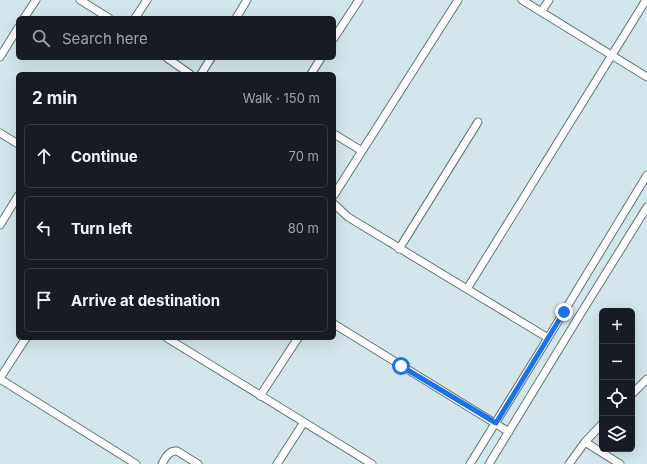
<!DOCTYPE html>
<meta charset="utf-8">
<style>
:root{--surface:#171b24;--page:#20242c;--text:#f1f3f6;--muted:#9ea1a6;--line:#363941}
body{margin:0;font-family:Inter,sans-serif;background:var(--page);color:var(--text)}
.controls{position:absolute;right:12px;bottom:12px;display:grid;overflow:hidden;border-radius:6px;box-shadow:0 4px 16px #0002}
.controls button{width:36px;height:36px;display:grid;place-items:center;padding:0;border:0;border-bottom:1px solid var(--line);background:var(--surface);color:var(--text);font:20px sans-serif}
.stop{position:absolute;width:12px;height:12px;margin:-9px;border:3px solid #1a73e8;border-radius:50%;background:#fff}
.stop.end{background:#1a73e8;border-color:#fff;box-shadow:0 1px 4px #0008}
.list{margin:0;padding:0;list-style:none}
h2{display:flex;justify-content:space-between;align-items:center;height:52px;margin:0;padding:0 16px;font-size:17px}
h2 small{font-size:13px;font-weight:400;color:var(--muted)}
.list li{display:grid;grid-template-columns:26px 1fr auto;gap:12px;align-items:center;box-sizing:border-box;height:64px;margin:0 8px 8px;padding:0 8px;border:1px solid var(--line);border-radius:6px}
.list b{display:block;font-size:15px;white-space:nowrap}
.list em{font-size:13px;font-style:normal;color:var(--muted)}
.icon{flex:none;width:22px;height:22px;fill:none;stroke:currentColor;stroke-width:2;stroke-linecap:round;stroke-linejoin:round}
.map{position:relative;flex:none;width:647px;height:464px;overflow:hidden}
.search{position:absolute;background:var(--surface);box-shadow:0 4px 16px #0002;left:16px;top:16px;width:320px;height:44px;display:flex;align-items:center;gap:10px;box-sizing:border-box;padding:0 14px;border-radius:6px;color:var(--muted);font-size:15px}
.panel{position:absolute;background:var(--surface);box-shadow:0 4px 16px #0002;left:16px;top:72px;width:320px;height:268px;border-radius:6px}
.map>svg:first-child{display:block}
</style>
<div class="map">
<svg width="647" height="464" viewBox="0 0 647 464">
<rect width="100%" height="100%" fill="#d3e6eb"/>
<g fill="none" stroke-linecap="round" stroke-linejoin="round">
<g stroke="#627377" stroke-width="9">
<path id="lane" d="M 80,0 L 109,18
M 522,0 L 647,77
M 541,12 L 549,0
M 24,18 L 36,0
M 135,18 L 147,0
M 236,18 L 247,0
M 334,38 L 359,0
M 0,57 L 18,28
M 167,58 L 190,74
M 201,74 L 211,58
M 311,74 L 321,58
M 0,133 L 18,144
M 334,134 L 362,151
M 334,195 L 458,0
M 334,204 L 348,217 L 467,289
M 0,225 L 18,196
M 399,249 L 478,122
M 334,324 L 509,432
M 167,338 L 372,464
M 548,338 L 467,289 L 646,0
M 0,378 L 26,338
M 0,379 L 136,464
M 632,394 L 647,379
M 260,396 L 298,338
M 585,442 L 620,464
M 162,464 C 165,458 169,450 177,451 L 198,464
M 277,464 L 304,422
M 470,464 L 548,338 L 647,175
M 489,464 L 578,318 L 647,207
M 569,464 L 585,442 L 602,424"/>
</g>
<use href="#lane" stroke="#fff" stroke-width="7"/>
</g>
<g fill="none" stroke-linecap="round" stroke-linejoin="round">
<path stroke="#1a73e8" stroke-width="5" d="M 401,366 L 496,423 L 564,312"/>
</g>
</svg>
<div class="controls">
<button>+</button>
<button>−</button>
<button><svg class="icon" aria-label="locate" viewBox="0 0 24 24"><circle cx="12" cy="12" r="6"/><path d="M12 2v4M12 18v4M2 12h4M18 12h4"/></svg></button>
<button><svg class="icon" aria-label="layers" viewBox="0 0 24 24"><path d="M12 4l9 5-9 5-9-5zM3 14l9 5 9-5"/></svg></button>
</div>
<div class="stop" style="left:401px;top:366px"></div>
<div class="stop end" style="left:564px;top:312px"></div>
<div class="search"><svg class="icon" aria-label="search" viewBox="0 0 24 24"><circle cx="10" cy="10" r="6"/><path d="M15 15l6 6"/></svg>Search here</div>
<section class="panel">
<h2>2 min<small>Walk · 150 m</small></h2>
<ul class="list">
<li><svg class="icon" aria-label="ahead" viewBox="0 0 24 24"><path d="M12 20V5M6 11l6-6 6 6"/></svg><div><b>Continue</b></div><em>70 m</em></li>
<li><svg class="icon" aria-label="left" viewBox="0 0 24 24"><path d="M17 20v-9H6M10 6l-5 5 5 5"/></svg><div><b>Turn left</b></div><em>80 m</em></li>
<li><svg class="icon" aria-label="arrive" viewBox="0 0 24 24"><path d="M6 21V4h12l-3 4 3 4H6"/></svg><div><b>Arrive at destination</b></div></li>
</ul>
</section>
</div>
